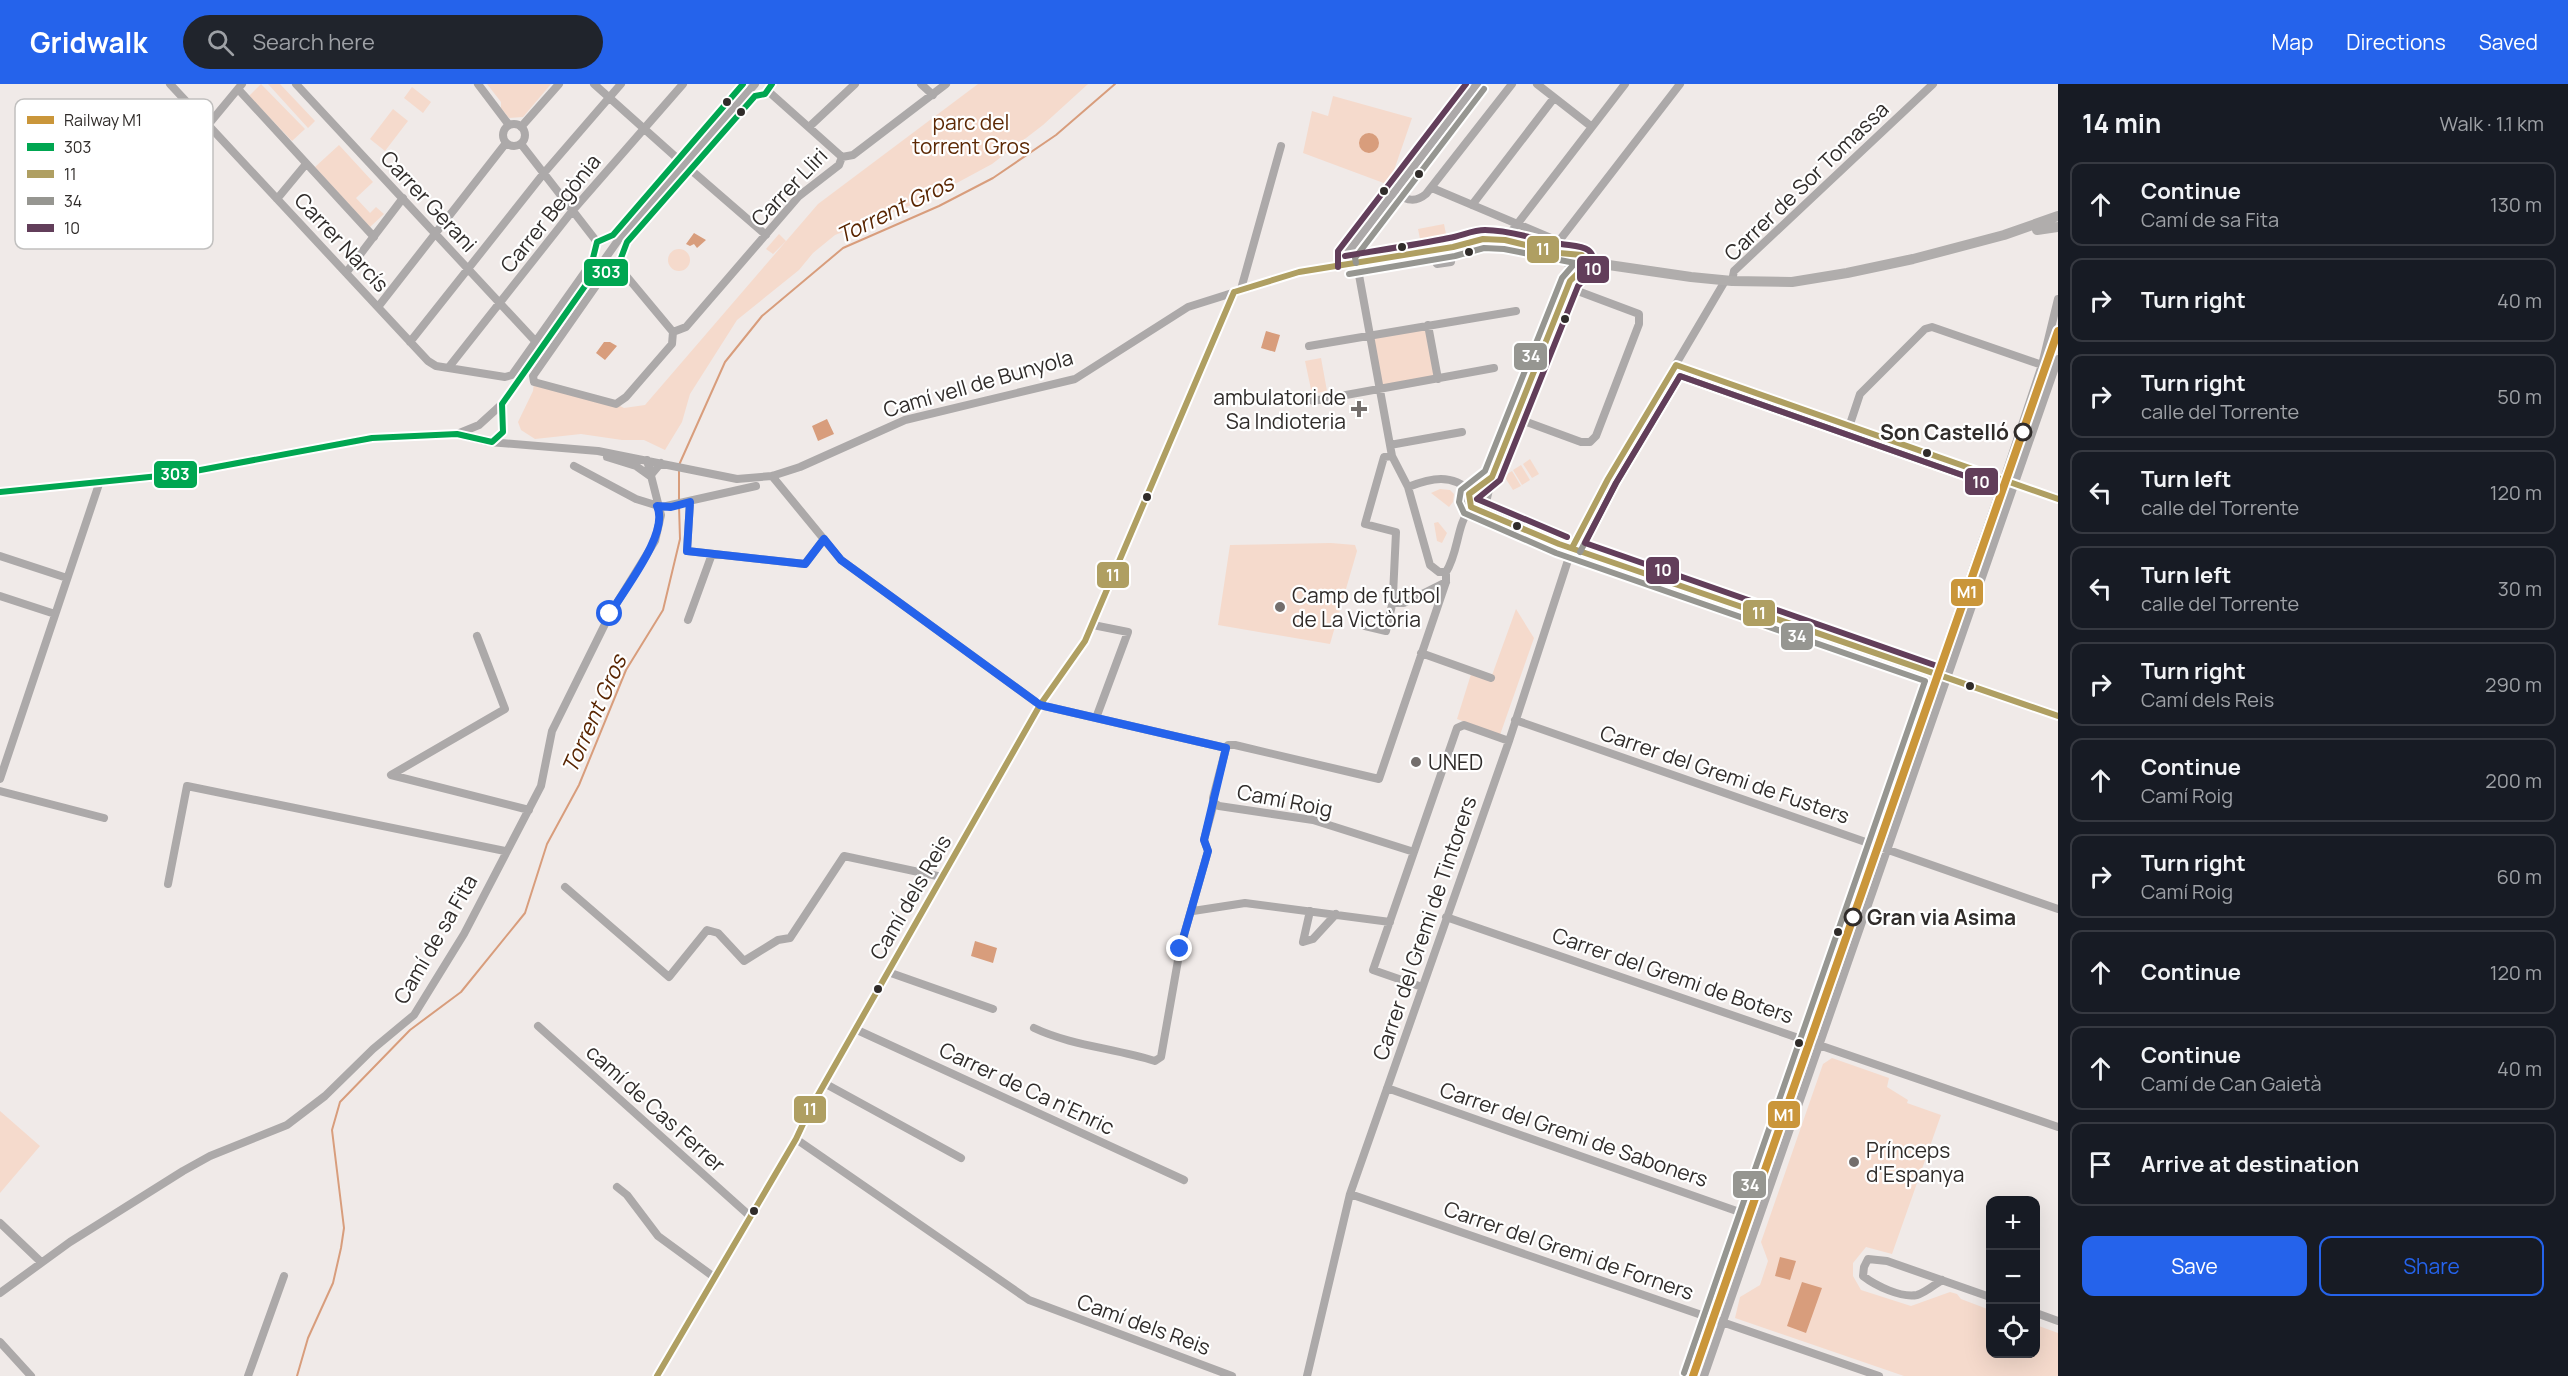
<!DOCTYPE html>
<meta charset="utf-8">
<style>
:root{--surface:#171b24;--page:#20242c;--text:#f1f3f6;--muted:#9ea1a6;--line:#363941;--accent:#2563eb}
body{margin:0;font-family:Manrope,sans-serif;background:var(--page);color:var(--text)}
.controls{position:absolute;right:18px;bottom:18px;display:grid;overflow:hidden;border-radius:12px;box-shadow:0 6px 24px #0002}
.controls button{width:54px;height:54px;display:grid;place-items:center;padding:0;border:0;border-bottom:2px solid var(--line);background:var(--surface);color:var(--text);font:30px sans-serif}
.stop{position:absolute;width:18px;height:18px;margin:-14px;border:4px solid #2563eb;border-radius:50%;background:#fff}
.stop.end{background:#2563eb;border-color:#fff;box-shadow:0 2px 6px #0008}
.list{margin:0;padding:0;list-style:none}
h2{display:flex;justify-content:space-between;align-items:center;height:78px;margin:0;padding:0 24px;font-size:26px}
h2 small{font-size:20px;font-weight:400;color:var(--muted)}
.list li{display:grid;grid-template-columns:39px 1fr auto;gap:18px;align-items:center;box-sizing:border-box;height:84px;margin:0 12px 12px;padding:0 12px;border:2px solid var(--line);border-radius:12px}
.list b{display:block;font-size:22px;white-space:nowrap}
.list p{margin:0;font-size:20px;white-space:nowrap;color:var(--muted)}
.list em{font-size:20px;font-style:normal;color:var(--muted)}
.actions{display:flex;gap:12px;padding:18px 24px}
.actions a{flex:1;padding:14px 0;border:2px solid var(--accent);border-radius:12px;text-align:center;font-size:21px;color:var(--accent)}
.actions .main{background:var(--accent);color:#fff}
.icon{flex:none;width:33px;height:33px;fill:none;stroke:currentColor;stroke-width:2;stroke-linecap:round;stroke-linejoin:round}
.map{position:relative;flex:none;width:2058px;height:1292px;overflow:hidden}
header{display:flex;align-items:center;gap:36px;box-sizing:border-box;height:84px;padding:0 30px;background:var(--accent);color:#fff}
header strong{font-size:28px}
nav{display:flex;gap:33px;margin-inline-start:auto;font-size:21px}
.search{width:420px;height:54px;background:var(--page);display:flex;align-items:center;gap:15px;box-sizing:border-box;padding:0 21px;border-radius:33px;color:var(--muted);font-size:22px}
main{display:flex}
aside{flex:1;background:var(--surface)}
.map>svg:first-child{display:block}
</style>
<header>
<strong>Gridwalk</strong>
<div class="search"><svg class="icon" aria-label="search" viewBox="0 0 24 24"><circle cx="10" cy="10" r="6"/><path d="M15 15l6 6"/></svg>Search here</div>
<nav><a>Map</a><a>Directions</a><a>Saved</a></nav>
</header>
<main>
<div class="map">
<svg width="2058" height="1292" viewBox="0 0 2058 1292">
<rect width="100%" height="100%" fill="#f0eae8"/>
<path fill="#f5dacc" d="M 261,0 L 305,45 L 292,57 L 249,12 Z
M 268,0 L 280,0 L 315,37 L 308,44 Z
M 487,0 L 551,0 L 523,33 L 509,34 L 501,24 L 501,18 Z
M 978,0 L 1088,0 L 1043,41 L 992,80 L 929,114 L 835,151 L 813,169 L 799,186 L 737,236 L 690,310 L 682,338 L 665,366 L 644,356 L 622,356 L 581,350 L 535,355 L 521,346 L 518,338 L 533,307 L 534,298 L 616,320 L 624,324 L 645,321 L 818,120 Z
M 412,3 L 431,18 L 423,29 L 404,14 Z
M 1333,12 L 1412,34 L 1389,101 L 1303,69 L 1312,27 L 1328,32 Z
M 393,25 L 408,37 L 385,67 L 370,55 Z
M 339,61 L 373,98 L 356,114 L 370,129 L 376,123 L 384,130 L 370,143 L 315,83 Z
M 1444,140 L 1447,155 L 1421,160 L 1418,145 Z
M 779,150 L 786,157 L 773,170 L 766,165 Z
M668 176a11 11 0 1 1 22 0a11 11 0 1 1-22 0Z
M 1428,241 L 1438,295 L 1380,306 L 1370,252 Z
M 1321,274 L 1327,307 L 1312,310 L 1305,277 Z
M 1530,375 L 1539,390 L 1532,394 L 1523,380 Z
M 1521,381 L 1530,396 L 1522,401 L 1513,386 Z
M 1512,387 L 1521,402 L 1513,406 L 1504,392 Z
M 1440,405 L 1450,406 L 1454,410 L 1453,418 L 1449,423 L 1431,409 Z
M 1438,438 L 1447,449 L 1442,459 L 1437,457 L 1434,439 Z
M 1331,459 L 1355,461 L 1357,467 L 1330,560 L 1218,541 L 1230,461 Z
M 1516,525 L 1534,554 L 1500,651 L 1457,635 L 1472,587 L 1491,594 Z
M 1832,974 L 1889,994 L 1887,1003 L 1908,1016 L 1907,1019 L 1941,1031 L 1892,1170 L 1866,1163 L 1853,1179 L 1853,1192 L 1861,1206 L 1911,1222 L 1950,1208 L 1957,1210 L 1961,1215 L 1990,1226 L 1990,1270 L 2036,1270 L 2036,1241 L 2058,1249 L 2058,1292 L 1904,1292 L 1735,1234 L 1740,1213 L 1760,1201 L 1768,1177 L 1761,1158 L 1823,980 Z
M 0,1027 L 40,1062 L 0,1109 Z"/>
<path fill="#d89d7c" d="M1359 59a10 10 0 1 1 20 0a10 10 0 1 1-20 0Z
M 694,149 L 706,156 L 697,164 L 694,160 L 690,162 L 686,160 Z
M 1266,247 L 1280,251 L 1275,268 L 1261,264 Z
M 604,258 L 610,258 L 617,262 L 605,276 L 596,269 Z
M 827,335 L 834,350 L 818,357 L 812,342 Z
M 975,857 L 997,864 L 993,879 L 971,872 Z
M 1780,1173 L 1796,1177 L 1790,1196 L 1775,1192 Z
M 1802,1198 L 1822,1204 L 1806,1249 L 1787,1242 Z"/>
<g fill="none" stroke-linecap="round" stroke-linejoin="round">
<path stroke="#d89d7c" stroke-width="2" d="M 679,381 L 725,278 L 762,232 L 843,164 L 939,122 L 993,94 L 1056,51 L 1115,0
M 679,386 L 679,416
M 297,1292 L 308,1254 L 333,1199 L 341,1164 L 344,1144 L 332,1046 L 340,1018 L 410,946 L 461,908 L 525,829 L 547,760 L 579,701 L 626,586 L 663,526 L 680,455 L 679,422"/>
<path stroke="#aca9a9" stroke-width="8" d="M 170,0 L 428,277 L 436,282 L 505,293 L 512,291 L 592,178
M 296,0 L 536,258
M 478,0 L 509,41
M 594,0 L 678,75
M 743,0 L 613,151 L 597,158 L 592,178 L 597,185 L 605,189 L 618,182 L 627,158 L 755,12
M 921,0 L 933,11
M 1537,0 L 1592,43
M 238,5 L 374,153
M 768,7 L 842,73
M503 51a11 11 0 1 1 22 0a11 11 0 1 1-22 0Z
M 208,41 L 242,0
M 521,43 L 559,0
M 809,43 L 855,0
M 521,60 L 597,158
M 691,86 L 766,151
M 1432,104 L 1558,157
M 1393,109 C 1406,115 1414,120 1426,110 L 1512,0
M 277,115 L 306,80
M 1472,121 L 1554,14
M 1505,156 L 1625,0
M 1552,166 L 1680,0
M 1428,167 L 1437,180 L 1451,178 L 1453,163
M 1357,180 L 1392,372 L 1408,403
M 1347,181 L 1345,172 L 1477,0
M 618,182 L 673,248
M 346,189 L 403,114
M 605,189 L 533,292 L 534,298 L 616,320 L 626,313 L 672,260 L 673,248
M 1732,197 L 1734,187 L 1933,0
M 1241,205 L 1281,62
M 378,223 L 506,59
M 1428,241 L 1438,295
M 673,248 L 686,243 L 799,112 L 839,81 L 842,73 L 853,71 L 946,0
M 410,258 L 544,89 L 621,0
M 1309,262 L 1516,227
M 1676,281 L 2058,415
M 449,283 L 573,126 L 683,0
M 1313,317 L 1494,284
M 1516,334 L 1581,358 L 1590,358 L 1596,352 L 1639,240 L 1639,230 L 1567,203
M 1850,340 L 1860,310 L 1925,245 L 1932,243 L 2042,281
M 457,350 L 479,341 L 502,320 L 619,155 L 755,0
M 492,358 L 503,348 L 502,320
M 1390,361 L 1462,348
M 1392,372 L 1384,373 L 1365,440 L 1396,448 L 1393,511 L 1395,519 L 1404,519 L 1446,498
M 607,373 L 636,382 L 650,392 L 661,379
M 574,382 L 636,415 L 662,423 L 756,402
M 772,392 L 841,476 L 1040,621 L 1226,664 L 1213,714 L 1214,719 L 1219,722 L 1313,736 L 1414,768
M 1492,393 L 1469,410 L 1468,417 L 1473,424 L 1493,430 L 1559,460 L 2058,632
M 0,408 L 179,390 L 372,354 L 457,350 L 489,358 L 598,367 L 737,395 L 772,392 L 800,383 L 905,336 L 1075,295 L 1188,223 L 1299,188 L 1453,163 L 1483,155 L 1505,156 L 1559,169
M 1487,414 L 1492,393 L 1570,197 L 1570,183
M 690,418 L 687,467 L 805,480 L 824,455
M 1471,423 C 1456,441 1459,468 1446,488 L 1439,488 L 1430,481 L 1408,403 C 1431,394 1452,389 1471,408
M 0,472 L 67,494
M 0,512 L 55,530
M 688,536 L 712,470
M 1093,541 L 1128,548 L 1096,634
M 1365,542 L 1386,547 L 1392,521 L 1395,519
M 477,552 L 505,625 L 391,691 L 529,726
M 1421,569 L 1491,594
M 1515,636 L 2058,825
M 1226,664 L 1228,661 L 1235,661 L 1379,695 L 1446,498 L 1446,488
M 0,695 L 100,397
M 0,707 L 104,734
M 168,800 L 187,702 L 505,767
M 565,803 L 669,893 L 707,846 L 718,849 L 744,877 L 778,856 L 790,854 L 844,772 L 942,793
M 1193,827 L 1245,819 L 1390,838
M 1310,827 L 1303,858 L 1313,855 L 1336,830
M 1446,833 L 2058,1043
M 888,888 L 993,925
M 1422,903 L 1373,886 L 1457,644 L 1464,641 L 1509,657
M 538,942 L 751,1133
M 1034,944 C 1072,962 1115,964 1155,977 L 1161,973 L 1180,865 L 1208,767 L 1204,756 L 1214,719
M 855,945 L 1184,1096
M 824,999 L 961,1074
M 1387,1004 L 1748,1131
M 796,1055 L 1029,1216 L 1232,1292
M 617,1103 L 627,1111 L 658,1152 L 714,1193
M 1350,1110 L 1879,1292
M 0,1139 L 41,1178
M 1942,1196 C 1934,1201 1925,1209 1917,1211 C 1901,1214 1876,1202 1863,1192 L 1864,1183 L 1868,1175 L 1887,1177 L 1990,1213
M 0,1209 L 70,1158 L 183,1087 L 210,1072 L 287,1041 L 325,1012 L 373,965 L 414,931 L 464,850 L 541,702 L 552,647 L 610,530 L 655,457 L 661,431 L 647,376
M 2036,1229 L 2058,1237
M 0,1258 L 31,1292
M 248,1292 L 284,1192
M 657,1292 L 796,1055 L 810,1025 L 1040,621 L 1085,557 L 1234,208
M 1307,1292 L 1350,1110 L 1509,657 L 1572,464 L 1608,395 L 1725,197
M 1693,1292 L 2004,395 L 2042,281 L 2058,215
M 1704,1292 L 2058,275"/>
<path stroke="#b0adac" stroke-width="10" d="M 2037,146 L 2058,143
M 1559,169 L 1579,170 L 1595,179 L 1691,193 L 1732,197 L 1792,198 L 1847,189 L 1913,175 L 2004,151 L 2058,132
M 1559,169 L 1576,187 L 1595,179"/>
<g stroke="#fff" stroke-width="10">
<path id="bus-1" d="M 743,0 L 613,151 L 597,158 L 592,178 L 597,185 L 605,189 L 618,182 L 627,158 L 755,12 L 765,10 L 772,0
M 0,408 L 179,390 L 372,354 L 457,350 L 492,358 L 503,348 L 502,320 L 597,185"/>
</g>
<g stroke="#fff" stroke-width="10">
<path id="bus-2" d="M 1234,208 L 1299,188 L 1453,163 L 1483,155 L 1505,156 L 1559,169 L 1582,171 L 1585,182 L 1570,197 L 1492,393 L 1469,410 L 1471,423 L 1559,460 L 2058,632
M 1572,464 L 1608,395 L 1676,281 L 2058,415
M 657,1292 L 796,1055 L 810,1025 L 1040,621 L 1085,557 L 1234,208"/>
</g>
<g stroke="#fff" stroke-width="10">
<path id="bus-3" d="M 1356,179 L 1355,174 L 1484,5
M 1349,190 L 1455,172 L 1484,164 L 1504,165 L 1575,179 L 1562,194 L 1485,387 L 1461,406 L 1459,418 L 1464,429 L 1556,469 L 1925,597 L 1684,1289
M 1580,468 L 1616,399 L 1680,292 L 2002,405 L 1930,611"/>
</g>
<g stroke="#fff" stroke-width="10">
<path id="bus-4" d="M 1345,172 C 1380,166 1415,161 1449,154 C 1461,152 1473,146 1485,146 C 1512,146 1535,156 1561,160 C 1580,163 1597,161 1593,185 L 1578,202 L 1500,396 L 1477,415 L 1567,453
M 1338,183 L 1338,167 L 1466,0
M 1680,292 L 2002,405 L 1940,583 L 1585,459 L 1616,399 Z"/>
</g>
<use href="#bus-1" stroke="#00a651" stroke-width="6"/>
<use href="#bus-2" stroke="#af9f62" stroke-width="6"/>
<use href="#bus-3" stroke="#969691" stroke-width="6"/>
<use href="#bus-4" stroke="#623e5a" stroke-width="6"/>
<g stroke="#fff" stroke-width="12">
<path id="rail-1" d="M 1693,1292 L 2058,247"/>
</g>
<use href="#rail-1" stroke="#ca963a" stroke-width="8"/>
</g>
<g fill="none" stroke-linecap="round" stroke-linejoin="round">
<path stroke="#2563eb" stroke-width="8" d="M 610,530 C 624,505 670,449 657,422 L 671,423 L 690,418 L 687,467 L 805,480 L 824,455 L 841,476 L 1040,621 L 1226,664 L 1204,756 L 1208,767 L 1180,865"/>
</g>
<g fill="#302c2a" stroke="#fff" stroke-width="2">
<circle cx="727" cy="18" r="5"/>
<circle cx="741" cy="28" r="5"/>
<circle cx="1419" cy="90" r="5"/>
<circle cx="1384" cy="107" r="5"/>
<circle cx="1402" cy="163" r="5"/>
<circle cx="1469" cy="168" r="5"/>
<circle cx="1565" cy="235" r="5"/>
<circle cx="1927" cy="369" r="5"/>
<circle cx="1147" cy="413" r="5"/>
<circle cx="1517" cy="442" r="5"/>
<circle cx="1970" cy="602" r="5"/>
<circle cx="1838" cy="848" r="5"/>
<circle cx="878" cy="905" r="5"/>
<circle cx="1799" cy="959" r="5"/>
<circle cx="754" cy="1127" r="5"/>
</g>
<g fill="#736e6c" stroke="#fff" stroke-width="2">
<path d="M1356 316h6v6h6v6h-6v6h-6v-6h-6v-6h6z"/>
<circle cx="1280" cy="523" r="6"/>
<circle cx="1416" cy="678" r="6"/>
<circle cx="1854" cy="1078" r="6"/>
</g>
<g fill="#fff" stroke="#302c2a" stroke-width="3">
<circle cx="2023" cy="348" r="8"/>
<circle cx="1853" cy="833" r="8"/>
</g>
<g text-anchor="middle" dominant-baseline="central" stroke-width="4.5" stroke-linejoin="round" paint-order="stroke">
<g font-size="21" fill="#5d2905" stroke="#fff">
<text x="971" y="38">parc del<tspan x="971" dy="24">torrent Gros</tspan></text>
</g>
<g font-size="21" fill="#302c2a" stroke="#fff">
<text transform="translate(1806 97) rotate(-44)">Carrer de Sor Tomassa</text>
<text transform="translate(789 103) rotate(-46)">Carrer Lliri</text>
<text transform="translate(429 117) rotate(47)">Carrer Gerani</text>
<text transform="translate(550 129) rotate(-51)">Carrer Begònia</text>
<text transform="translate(342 158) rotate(47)">Carrer Narcís</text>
<text transform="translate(978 299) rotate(-16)">Camí vell de Bunyola</text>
<text transform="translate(1725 690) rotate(19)">Carrer del Gremi de Fusters</text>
<text transform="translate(1285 716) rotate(11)">Camí Roig</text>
<text transform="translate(910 813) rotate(-60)">Camí dels Reis</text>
<text transform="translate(1424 844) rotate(-71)">Carrer del Gremi de Tintorers</text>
<text transform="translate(435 855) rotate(-60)">Camí de sa Fita</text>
<text transform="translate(1673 891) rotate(19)">Carrer del Gremi de Boters</text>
<text transform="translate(1027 1004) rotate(25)">Carrer de Ca n'Enric</text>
<text transform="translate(656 1024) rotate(42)">camí de Cas Ferrer</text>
<text transform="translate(1574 1050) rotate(19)">Carrer del Gremi de Saboners</text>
<text transform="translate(1569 1166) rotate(19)">Carrer del Gremi de Forners</text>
<text transform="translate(1144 1240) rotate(20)">Camí dels Reis</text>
</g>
<g font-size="21" fill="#302c2a" stroke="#fff" text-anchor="start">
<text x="1346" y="313" text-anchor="end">ambulatori de<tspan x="1346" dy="24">Sa Indioteria</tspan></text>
<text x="1292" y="511">Camp de futbol<tspan x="1292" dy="24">de La Victòria</tspan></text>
<text x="1428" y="678">UNED</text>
<text x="1866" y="1066">Prínceps<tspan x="1866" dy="24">d'Espanya</tspan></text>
</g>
<g font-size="21" font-weight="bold" fill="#302c2a" stroke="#fff" text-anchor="end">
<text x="2009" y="348">Son Castelló</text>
<text x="1867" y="833" text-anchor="start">Gran via Asima</text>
</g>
<g font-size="22" font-style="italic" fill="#592501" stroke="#fff">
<text transform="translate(895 125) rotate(-26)">Torrent Gros</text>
<text transform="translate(594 630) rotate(-66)">Torrent Gros</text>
</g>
</g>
<rect x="15" y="15" width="198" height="150" rx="9" fill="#fff" stroke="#c1c0bf" stroke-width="1.5"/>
<rect x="27" y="32" width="27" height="8" fill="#ca963a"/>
<rect x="27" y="59" width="27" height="8" fill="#00a651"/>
<rect x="27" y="86" width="27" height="8" fill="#af9f62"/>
<rect x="27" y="113" width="27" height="8" fill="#969691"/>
<rect x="27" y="140" width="27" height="8" fill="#623e5a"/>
<g font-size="16" fill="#302c2a">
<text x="64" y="42">Railway M1</text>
<text x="64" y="69">303</text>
<text x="64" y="96">11</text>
<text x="64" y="123">34</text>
<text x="64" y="150">10</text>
</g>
<g stroke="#fff" stroke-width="2">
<rect x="1526" y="151" width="34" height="29" rx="6" fill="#af9f62"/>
<rect x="1576" y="171" width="34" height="29" rx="6" fill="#623e5a"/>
<rect x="583" y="174" width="46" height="29" rx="6" fill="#00a651"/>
<rect x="1513" y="258" width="35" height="29" rx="6" fill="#969691"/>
<rect x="153" y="376" width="45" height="29" rx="6" fill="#00a651"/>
<rect x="1964" y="383" width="35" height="29" rx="6" fill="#623e5a"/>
<rect x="1645" y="472" width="35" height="29" rx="6" fill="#623e5a"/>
<rect x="1096" y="477" width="34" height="28" rx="6" fill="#af9f62"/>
<rect x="1950" y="494" width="34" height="29" rx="6" fill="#ca963a"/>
<rect x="1742" y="515" width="34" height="28" rx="6" fill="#af9f62"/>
<rect x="1780" y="538" width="34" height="29" rx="6" fill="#969691"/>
<rect x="793" y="1011" width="34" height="29" rx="6" fill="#af9f62"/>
<rect x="1767" y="1016" width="34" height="29" rx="6" fill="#ca963a"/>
<rect x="1732" y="1086" width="35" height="29" rx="6" fill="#969691"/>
</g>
<g font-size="16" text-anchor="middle" font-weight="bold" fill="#fff">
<text x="1543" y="171">11</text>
<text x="1593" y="191">10</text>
<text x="606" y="194">303</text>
<text x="1531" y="278">34</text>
<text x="175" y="396">303</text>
<text x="1981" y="404">10</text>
<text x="1663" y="492">10</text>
<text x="1113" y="497">11</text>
<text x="1967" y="514">M1</text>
<text x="1759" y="535">11</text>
<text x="1797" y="558">34</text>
<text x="810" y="1031">11</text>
<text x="1784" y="1037">M1</text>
<text x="1750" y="1107">34</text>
</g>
</svg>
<div class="controls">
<button>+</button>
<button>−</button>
<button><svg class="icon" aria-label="locate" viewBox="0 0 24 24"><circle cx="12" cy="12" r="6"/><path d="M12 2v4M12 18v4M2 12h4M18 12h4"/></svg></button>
</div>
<div class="stop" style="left:610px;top:530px"></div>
<div class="stop end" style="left:1180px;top:865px"></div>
</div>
<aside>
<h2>14 min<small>Walk · 1.1 km</small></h2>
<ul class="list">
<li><svg class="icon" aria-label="ahead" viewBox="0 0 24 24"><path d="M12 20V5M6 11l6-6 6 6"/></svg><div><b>Continue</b><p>Camí de sa Fita</p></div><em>130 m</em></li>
<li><svg class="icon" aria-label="right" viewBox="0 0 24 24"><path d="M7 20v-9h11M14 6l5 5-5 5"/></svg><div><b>Turn right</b></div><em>40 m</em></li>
<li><svg class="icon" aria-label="right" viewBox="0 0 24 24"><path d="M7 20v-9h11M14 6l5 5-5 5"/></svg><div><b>Turn right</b><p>calle del Torrente</p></div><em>50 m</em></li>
<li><svg class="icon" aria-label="left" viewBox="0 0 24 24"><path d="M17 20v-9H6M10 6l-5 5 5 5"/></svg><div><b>Turn left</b><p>calle del Torrente</p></div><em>120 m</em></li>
<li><svg class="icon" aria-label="left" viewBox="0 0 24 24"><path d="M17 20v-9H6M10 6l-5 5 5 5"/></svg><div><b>Turn left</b><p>calle del Torrente</p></div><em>30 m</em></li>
<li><svg class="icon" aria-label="right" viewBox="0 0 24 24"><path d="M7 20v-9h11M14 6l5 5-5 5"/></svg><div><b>Turn right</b><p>Camí dels Reis</p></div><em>290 m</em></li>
<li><svg class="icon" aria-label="ahead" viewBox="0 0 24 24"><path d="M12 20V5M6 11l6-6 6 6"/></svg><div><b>Continue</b><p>Camí Roig</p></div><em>200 m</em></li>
<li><svg class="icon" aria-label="right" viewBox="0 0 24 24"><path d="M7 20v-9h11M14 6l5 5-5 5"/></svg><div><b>Turn right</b><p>Camí Roig</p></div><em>60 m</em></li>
<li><svg class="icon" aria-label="ahead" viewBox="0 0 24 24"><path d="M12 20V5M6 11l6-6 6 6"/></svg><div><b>Continue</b></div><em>120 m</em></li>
<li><svg class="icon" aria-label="ahead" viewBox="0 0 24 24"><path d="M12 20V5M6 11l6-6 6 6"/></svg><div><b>Continue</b><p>Camí de Can Gaietà</p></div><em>40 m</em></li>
<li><svg class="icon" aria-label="arrive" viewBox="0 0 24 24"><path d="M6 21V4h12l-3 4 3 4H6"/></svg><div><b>Arrive at destination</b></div></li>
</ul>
<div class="actions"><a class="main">Save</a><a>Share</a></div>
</aside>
</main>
